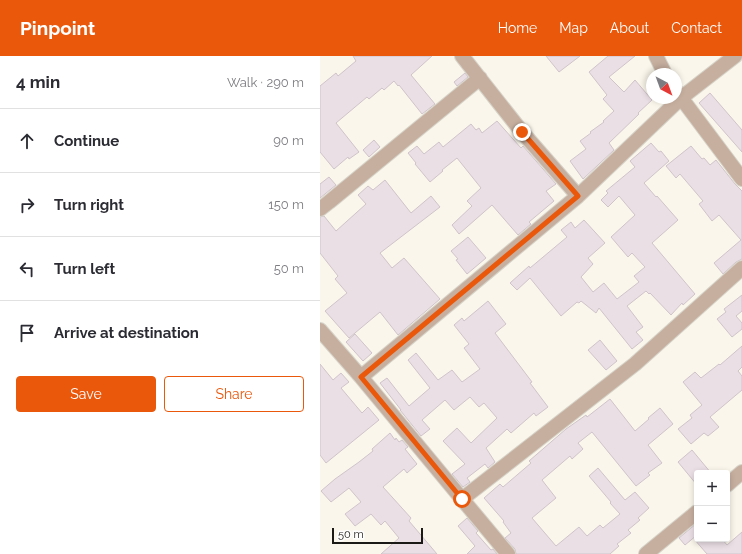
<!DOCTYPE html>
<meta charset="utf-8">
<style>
:root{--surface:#fff;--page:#f2f2f3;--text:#2b2b33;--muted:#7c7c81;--line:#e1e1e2;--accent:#ea580c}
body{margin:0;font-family:Raleway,sans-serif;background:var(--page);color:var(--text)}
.controls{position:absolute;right:12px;bottom:12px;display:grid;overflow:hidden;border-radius:4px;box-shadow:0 2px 6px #0003}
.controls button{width:36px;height:36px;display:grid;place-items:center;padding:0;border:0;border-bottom:1px solid var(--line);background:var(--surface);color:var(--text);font:20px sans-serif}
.compass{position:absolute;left:326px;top:12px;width:36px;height:36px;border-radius:50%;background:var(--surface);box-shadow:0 2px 6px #0003;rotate:139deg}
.scale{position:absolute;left:12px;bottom:10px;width:91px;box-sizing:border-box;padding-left:4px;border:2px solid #1b1915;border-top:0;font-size:11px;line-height:14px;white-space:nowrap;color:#1b1915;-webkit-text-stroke:3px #fff;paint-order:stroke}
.stop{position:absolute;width:12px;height:12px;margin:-9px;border:3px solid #ea580c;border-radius:50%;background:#fff}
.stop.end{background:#ea580c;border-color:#fff;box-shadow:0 1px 4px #0008}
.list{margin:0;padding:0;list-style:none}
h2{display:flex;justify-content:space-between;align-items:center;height:52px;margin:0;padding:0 16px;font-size:17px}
h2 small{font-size:13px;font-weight:400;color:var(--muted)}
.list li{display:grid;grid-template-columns:26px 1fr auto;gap:12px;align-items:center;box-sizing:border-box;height:64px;padding:0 16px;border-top:1px solid var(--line)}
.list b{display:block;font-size:15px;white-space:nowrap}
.list em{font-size:13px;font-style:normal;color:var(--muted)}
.actions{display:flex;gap:8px;padding:12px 16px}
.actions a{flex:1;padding:9px 0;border:1px solid var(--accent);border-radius:4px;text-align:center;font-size:14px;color:var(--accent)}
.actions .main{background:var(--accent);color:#fff}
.icon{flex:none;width:22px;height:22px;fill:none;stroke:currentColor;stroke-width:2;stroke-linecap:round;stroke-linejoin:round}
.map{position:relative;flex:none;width:422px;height:498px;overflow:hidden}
header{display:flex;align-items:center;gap:24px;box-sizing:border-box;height:56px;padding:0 20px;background:var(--accent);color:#fff}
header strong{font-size:19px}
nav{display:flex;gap:22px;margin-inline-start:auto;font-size:14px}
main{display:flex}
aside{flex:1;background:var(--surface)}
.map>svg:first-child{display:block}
</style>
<header>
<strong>Pinpoint</strong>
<nav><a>Home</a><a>Map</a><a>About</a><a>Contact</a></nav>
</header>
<main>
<aside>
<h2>4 min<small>Walk · 290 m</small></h2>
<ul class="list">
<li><svg class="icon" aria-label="ahead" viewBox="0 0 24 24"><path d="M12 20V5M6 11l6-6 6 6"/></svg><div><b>Continue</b></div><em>90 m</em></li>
<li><svg class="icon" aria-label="right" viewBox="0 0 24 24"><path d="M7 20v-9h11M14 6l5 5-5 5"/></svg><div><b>Turn right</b></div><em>150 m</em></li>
<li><svg class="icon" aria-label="left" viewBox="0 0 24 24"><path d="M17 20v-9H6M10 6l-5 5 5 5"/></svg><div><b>Turn left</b></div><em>50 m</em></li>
<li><svg class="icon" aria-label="arrive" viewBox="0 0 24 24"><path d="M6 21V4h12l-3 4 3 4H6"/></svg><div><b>Arrive at destination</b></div></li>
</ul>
<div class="actions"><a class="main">Save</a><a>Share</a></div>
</aside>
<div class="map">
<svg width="422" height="498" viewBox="0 0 422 498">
<rect width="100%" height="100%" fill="#faf6eb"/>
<path fill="#eadfe5" stroke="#cfc4ca" d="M 33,0 L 112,0 L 91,19 L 115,48 L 102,58 L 79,29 L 78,30 L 74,25 L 64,34 L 62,32 L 49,43 L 47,41 L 16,67 L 39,96 L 29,103 L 28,101 L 14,113 L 0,96 L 0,30 L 16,17 L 18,20 L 36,5 Z
M 226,0 L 260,0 L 239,16 Z
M 288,0 L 315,0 L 289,21 L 304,36 L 315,24 L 332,44 L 318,57 L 319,58 L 289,87 L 294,94 L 263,123 L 250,105 L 266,93 L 260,85 L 271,77 L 270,76 L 284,66 L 283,65 L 294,55 L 283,43 L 287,39 L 269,16 Z
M 145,17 L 148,21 L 137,30 L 134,26 Z
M 390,37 L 422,74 L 422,96 L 379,47 Z
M 177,65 L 201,92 L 203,90 L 236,128 L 226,135 L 234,145 L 209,166 L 211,168 L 198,179 L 172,149 L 139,178 L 132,169 L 152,150 L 147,145 L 161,132 L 137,102 L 122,114 L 123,115 L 110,126 L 95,108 L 96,107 L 88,97 L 97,90 L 104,98 L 119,86 L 123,91 L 151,68 L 156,74 L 159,72 L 162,77 Z
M 54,84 L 60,91 L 49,101 L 43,94 Z
M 331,87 L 339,96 L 341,95 L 349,105 L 324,127 L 336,141 L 337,140 L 358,164 L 332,187 L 375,238 L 363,249 L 362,247 L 351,259 L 330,237 L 329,238 L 326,235 L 307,250 L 323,271 L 316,276 L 323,284 L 312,293 L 279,252 L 276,257 L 261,245 L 259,247 L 257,246 L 241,260 L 210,222 L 197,234 L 190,227 L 209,210 L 210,212 L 247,181 L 241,174 L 251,166 L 255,172 L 264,164 L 285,187 L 268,202 L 273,208 L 261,221 L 273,236 L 284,227 L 297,243 L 319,226 L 314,220 L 325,211 L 312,197 L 308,201 L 291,181 L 315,159 L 299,140 L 288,151 L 281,144 L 288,137 L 286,135 L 315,111 L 310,105 Z
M 371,90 L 382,103 L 384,102 L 390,109 L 396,104 L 415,128 L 422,135 L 422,203 L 416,206 L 403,218 L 394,207 L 421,184 L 399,159 L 392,165 L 379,148 L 383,145 L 360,118 L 356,122 L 346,110 Z
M 9,121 L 16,129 L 0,142 L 0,128 Z
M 65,124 L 91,157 L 111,140 L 120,151 L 60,197 L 72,212 L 84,202 L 120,243 L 78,279 L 60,256 L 29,282 L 5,255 L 27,237 L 15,223 L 18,220 L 0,197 L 0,161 L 4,160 L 16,175 L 46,148 L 38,139 L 48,130 L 53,134 Z
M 148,181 L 166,202 L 147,218 L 136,204 L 138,203 L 131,195 Z
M 422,239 L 422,255 L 416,260 L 422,267 L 422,273 L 412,281 L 397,263 L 406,256 L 404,253 Z
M 168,245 L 186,268 L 175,277 L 212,326 L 210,327 L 228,351 L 216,360 L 214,357 L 191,377 L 187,373 L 166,392 L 175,406 L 168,412 L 165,408 L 147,422 L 150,426 L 143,431 L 132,418 L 145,408 L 123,385 L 137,372 L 151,387 L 177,362 L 164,347 L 159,351 L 150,341 L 134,354 L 125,344 L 102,364 L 110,373 L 101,380 L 80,354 L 81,354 L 60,327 L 67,322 L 89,350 L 110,332 L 88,304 L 96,297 L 118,324 L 132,314 L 142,326 L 160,313 L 144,292 L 149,288 L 134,269 L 142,262 L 144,265 Z
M 35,278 L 52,297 L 43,305 L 26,286 Z
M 280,284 L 297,305 L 286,314 L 268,294 Z
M 422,290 L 422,311 L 418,315 L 422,320 L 422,334 L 390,361 L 399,371 L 388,380 L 384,377 L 371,388 L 358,373 L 372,362 L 370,359 L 382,349 L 363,326 L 375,316 L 381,322 L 399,308 L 400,309 Z
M 0,308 L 13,324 L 21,317 L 29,326 L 21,332 L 42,357 L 48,351 L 59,364 L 6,407 L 0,399 Z
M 290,343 L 315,375 L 329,363 L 328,362 L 340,352 L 353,368 L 328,389 L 342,407 L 328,417 L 330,419 L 316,430 L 272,376 L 258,387 L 263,393 L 252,403 L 250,400 L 222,424 L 236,442 L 212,462 L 236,490 L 259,471 L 267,480 L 280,469 L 283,472 L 300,458 L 290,447 L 291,446 L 269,420 L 278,412 L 305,444 L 315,436 L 329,452 L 318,462 L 320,464 L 308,474 L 311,477 L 297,488 L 299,490 L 290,498 L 196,498 L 195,493 L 185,482 L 191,477 L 183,466 L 184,465 L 164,442 L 180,428 L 183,431 L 211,407 L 209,405 L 246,373 L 266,359 L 267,361 Z
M 70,377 L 75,384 L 76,382 L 79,386 L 82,384 L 88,391 L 85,393 L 97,408 L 87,417 L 84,413 L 63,431 L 91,462 L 89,465 L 117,498 L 61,498 L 79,482 L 65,465 L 61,469 L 51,458 L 35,470 L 25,458 L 41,446 L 29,432 L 11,446 L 1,435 L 15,423 L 39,406 L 53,395 L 52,393 Z
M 372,394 L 391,417 L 377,417 L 377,429 L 358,406 Z
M 147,462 L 158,475 L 156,477 L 171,494 L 173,493 L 177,498 L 147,498 L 155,490 L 138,470 Z
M 377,467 L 377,479 L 365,489 L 359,482 Z
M 422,476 L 422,498 L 387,498 L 374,483 L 402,483 L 407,489 Z"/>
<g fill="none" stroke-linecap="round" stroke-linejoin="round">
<g stroke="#d6d3c9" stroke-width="16">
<path id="street" d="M 142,0 L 202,76 L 258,140
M 336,0 L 345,18
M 356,35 L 422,123
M 0,153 L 9,146 L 160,22
M 0,274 L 41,321 L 142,443 L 188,498
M 41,321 L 258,140 L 361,42 L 415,0
M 407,429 L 422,416
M 142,443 L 315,308 L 422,212
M 326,498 L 377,456"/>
</g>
<use href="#street" stroke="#c7af9f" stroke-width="14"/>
</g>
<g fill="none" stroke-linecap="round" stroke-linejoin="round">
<path stroke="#ea580c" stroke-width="5" d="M 142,443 L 41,321 L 258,140 L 202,76"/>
</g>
</svg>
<div class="controls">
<button>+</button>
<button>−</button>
</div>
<svg class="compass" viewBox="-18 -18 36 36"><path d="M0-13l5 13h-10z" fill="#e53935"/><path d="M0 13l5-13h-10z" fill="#7c7c81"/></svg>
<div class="scale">50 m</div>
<div class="stop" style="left:142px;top:443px"></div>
<div class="stop end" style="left:202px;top:76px"></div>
</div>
</main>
